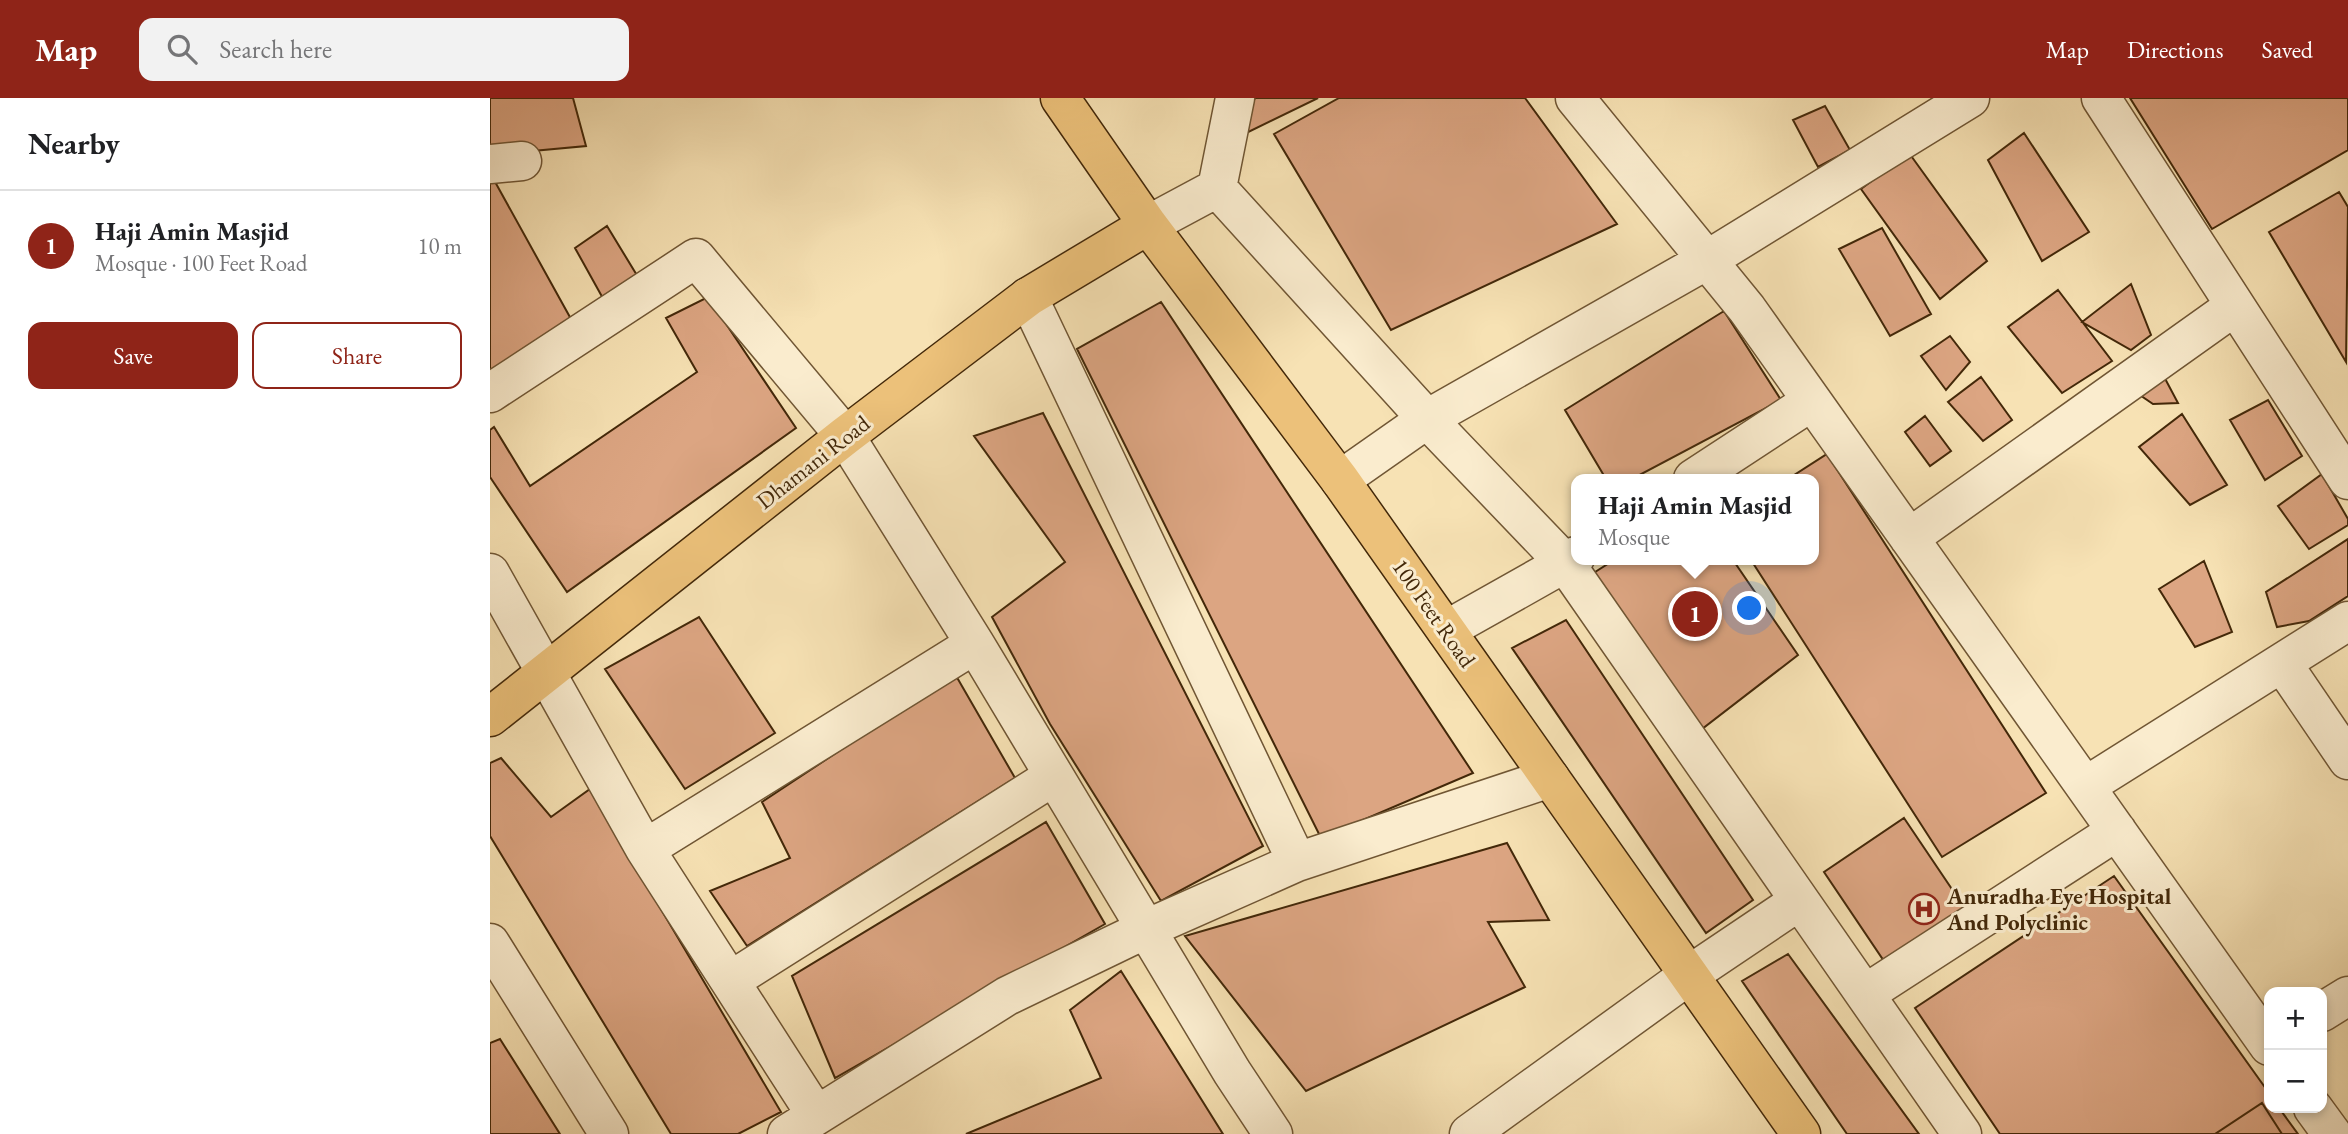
<!DOCTYPE html>
<meta charset="utf-8">
<style>
:root{--surface:#fff;--page:#f2f2f2;--text:#202124;--muted:#757577;--line:#e0e0e0;--accent:#8f2418}
body{margin:0;font-family:"EB Garamond",serif;background:var(--page);color:var(--text)}
.controls{position:absolute;right:21px;bottom:21px;display:grid;overflow:hidden;border-radius:14px;box-shadow:0 4px 10px #0003}
.controls button{width:63px;height:63px;display:grid;place-items:center;padding:0;border:0;border-bottom:2px solid var(--line);background:var(--surface);color:var(--text);font:35px sans-serif}
.you{position:absolute;left:1260px;top:511px;width:24px;height:24px;margin:-18px;border:5px solid #fff;border-radius:50%;background:#1a73e8;box-shadow:0 0 0 10px #1a73e833}
.badge{display:grid;place-items:center;width:46px;height:46px;border-radius:50%;background:var(--accent);color:#fff;font-size:23px;font-weight:700}
.pin{position:absolute;translate:-50% -50%;border:4px solid #fff;box-shadow:0 2px 7px #0006}
.popup{position:absolute;left:1081px;top:376px;width:248px;height:91px;box-sizing:border-box;display:grid;place-content:center;border-radius:14px;background:var(--surface);filter:drop-shadow(0 2px 5px #0005);font-size:23px;white-space:nowrap;color:var(--muted)}
.popup b{font-size:26px;color:var(--text)}
.popup::after{content:'';position:absolute;left:50%;top:100%;margin-left:-14px;border:14px solid transparent;border-top-color:var(--surface)}
.list{margin:0;padding:0;list-style:none}
h2{display:flex;justify-content:space-between;align-items:center;height:91px;margin:0;padding:0 28px;font-size:30px}
h2 small{font-size:23px;font-weight:400;color:var(--muted)}
.list li{display:grid;grid-template-columns:46px 1fr auto;gap:21px;align-items:center;box-sizing:border-box;height:112px;padding:0 28px;border-top:2px solid var(--line)}
.list b{display:block;font-size:26px;white-space:nowrap}
.list p{margin:0;font-size:23px;white-space:nowrap;color:var(--muted)}
.list em{font-size:23px;font-style:normal;color:var(--muted)}
.actions{display:flex;gap:14px;padding:21px 28px}
.actions a{flex:1;padding:16px 0;border:2px solid var(--accent);border-radius:14px;text-align:center;font-size:24px;color:var(--accent)}
.actions .main{background:var(--accent);color:#fff}
.icon{flex:none;width:38px;height:38px;fill:none;stroke:currentColor;stroke-width:2;stroke-linecap:round;stroke-linejoin:round}
.map{position:relative;flex:none;width:1858px;height:1036px;overflow:hidden}
header{display:flex;align-items:center;gap:42px;box-sizing:border-box;height:98px;padding:0 35px;background:var(--accent);color:#fff}
header strong{font-size:33px}
nav{display:flex;gap:38px;margin-inline-start:auto;font-size:24px}
.search{width:490px;height:63px;background:var(--page);display:flex;align-items:center;gap:18px;box-sizing:border-box;padding:0 24px;border-radius:14px;color:var(--muted);font-size:26px}
main{display:flex}
aside{flex:1;background:var(--surface)}
.map>svg:first-child{display:block}
</style>
<header>
<strong>Map</strong>
<div class="search"><svg class="icon" aria-label="search" viewBox="0 0 24 24"><circle cx="10" cy="10" r="6"/><path d="M15 15l6 6"/></svg>Search here</div>
<nav><a>Map</a><a>Directions</a><a>Saved</a></nav>
</header>
<main>
<aside>
<h2>Nearby<small></small></h2>
<ul class="list">
<li><span class="badge">1</span><div><b>Haji Amin Masjid</b><p>Mosque · 100 Feet Road</p></div><em>10 m</em></li>
</ul>
<div class="actions"><a class="main">Save</a><a>Share</a></div>
</aside>
<div class="map">
<svg width="1858" height="1036" viewBox="0 0 1858 1036">
<rect width="100%" height="100%" fill="#f7e2b4"/>
<filter id="stains"><feTurbulence type="fractalNoise" baseFrequency=".00286" numOctaves="4"/><feColorMatrix values="0 0 0 0 .2 0 0 0 0 .09 0 0 0 0 .02 0 0 0 .5 -.17"/></filter>
<radialGradient id="worn" r=".72"><stop offset=".6" stop-color="#630" stop-opacity="0"/><stop offset="1" stop-color="#630" stop-opacity=".3"/></radialGradient>
<path fill="#dca582" stroke="#432809" stroke-width="2" d="M 0,0 L 83,0 L 96,48 L 0,57 Z
M 765,0 L 828,0 L 744,41 Z
M 849,0 L 1035,0 L 1127,126 L 901,232 L 784,36 Z
M 1640,0 L 1858,0 L 1858,52 L 1722,131 Z
M 1335,8 L 1360,52 L 1328,69 L 1303,22 Z
M 1534,35 L 1599,134 L 1552,163 L 1498,62 Z
M 1419,55 L 1497,163 L 1450,201 L 1371,91 Z
M 4,82 L 81,221 L 0,276 L 0,83 Z
M 1849,94 L 1858,109 L 1856,264 L 1779,134 Z
M 117,128 L 148,179 L 115,204 L 85,150 Z
M 1392,130 L 1441,216 L 1400,238 L 1349,151 Z
M 1641,186 L 1661,237 L 1641,252 L 1592,224 Z
M 1568,192 L 1622,263 L 1572,295 L 1518,229 Z
M 218,199 L 306,330 L 77,494 L 0,379 L 0,332 L 4,329 L 40,388 L 207,274 L 176,220 Z
M 671,204 L 983,675 L 831,740 L 587,251 Z
M 1234,213 L 1291,302 L 1142,381 L 1116,381 L 1075,312 Z
M 1460,238 L 1480,264 L 1456,292 L 1431,258 Z
M 1671,273 L 1688,305 L 1663,306 L 1644,293 Z
M 1491,279 L 1522,322 L 1493,343 L 1458,304 Z
M 1778,302 L 1812,358 L 1775,382 L 1740,322 Z
M 553,315 L 773,748 L 671,803 L 560,626 L 502,519 L 575,464 L 484,338 Z
M 1692,316 L 1737,387 L 1700,407 L 1649,349 Z
M 1435,318 L 1461,353 L 1440,368 L 1415,334 Z
M 1337,356 L 1556,695 L 1452,759 L 1261,462 L 1324,462 L 1324,381 L 1298,381 Z
M 1832,376 L 1858,421 L 1858,427 L 1819,451 L 1788,408 Z
M 1858,441 L 1858,498 L 1819,523 L 1787,529 L 1776,494 Z
M 1124,462 L 1243,462 L 1308,557 L 1212,631 L 1102,476 Z
M 1714,463 L 1742,534 L 1705,549 L 1669,491 Z
M 209,519 L 285,635 L 195,691 L 115,571 Z
M 1076,522 L 1263,802 L 1216,835 L 1022,550 Z
M 465,576 L 525,680 L 257,848 L 220,793 L 300,760 L 272,704 Z
M 11,660 L 61,719 L 100,691 L 291,1014 L 248,1036 L 181,1036 L 0,738 L 0,665 Z
M 1414,720 L 1478,815 L 1398,869 L 1334,774 Z
M 556,724 L 615,826 L 345,980 L 302,878 Z
M 1017,745 L 1059,822 L 998,824 L 1035,889 L 816,993 L 695,838 Z
M 1624,778 L 1779,995 L 1779,1010 L 1789,1010 L 1808,1036 L 1510,1036 L 1425,910 Z
M 1298,856 L 1429,1036 L 1357,1036 L 1252,883 Z
M 631,873 L 733,1036 L 476,1036 L 611,980 L 580,912 Z
M 10,941 L 70,1036 L 0,1036 L 0,945 Z
M 1772,1005 L 1792,1036 L 1725,1036 Z"/>
<g fill="none" stroke-linecap="round" stroke-linejoin="round">
<g stroke="#705634" stroke-width="41">
<path id="minor" d="M 1085,0 L 1257,211 L 1779,948
M 1611,0 L 1858,382
M 0,66 L 32,63
M 727,90 L 937,321 L 1217,162 L 1480,0
M 727,90 L 745,0
M 658,127 L 727,90
M 538,199 L 807,764 L 1060,680
M 0,295 L 206,160 L 355,338 L 485,546 L 742,974 L 783,1036
M 1203,381 L 1322,303
M 850,382 L 937,321 L 1075,465 L 956,532
M 1419,440 L 1745,208
M 1086,458 L 1075,465 L 1472,1036
M 0,475 L 155,751 L 326,1017
M 1792,565 L 1858,662
M 1596,688 L 1858,523
M 155,751 L 485,546
M 0,845 L 119,1036
M 240,883 L 564,678
M 1375,896 L 1627,733
M 1832,914 L 1858,898
M 1823,1010 L 1842,1036
M 297,1036 L 517,898 L 656,831 L 807,764
M 979,1036 L 1199,877 L 1309,803"/>
</g>
<g stroke="#432809" stroke-width="41">
<path id="major" d="M 570,0 L 658,127 L 850,382 L 1311,1036
M 0,619 L 355,338 L 538,199 L 658,127"/>
</g>
<use href="#minor" stroke="#faecce" stroke-width="38"/>
<use href="#major" stroke="#ecc17a" stroke-width="38"/>
</g>
<defs>
<g id="hospital-ring" transform="scale(1.575)"><circle r="9.5" fill="#faecce" stroke="#8f2418" stroke-width="1.5"/><path d="M-5-5h3v3.5h4V-5h3V5h-3V1.5h-4V5h-3Z" fill="#8f2418"/></g>
</defs>
<g fill-rule="evenodd">
<use href="#hospital-ring" x="1434" y="811"/>
</g>
<g text-anchor="middle" dominant-baseline="central" stroke-width="6" stroke-linejoin="round" paint-order="stroke">
<g font-size="23" fill="#432809" stroke="#faecce">
<text transform="translate(323 364) rotate(-38)">Dhamani Road</text>
<text transform="translate(944 515) rotate(55)">100 Feet Road</text>
</g>
<g font-size="23" font-weight="bold" fill="#432809" stroke="#faecce" text-anchor="start">
<text x="1457" y="798">Anuradha Eye Hospital<tspan x="1457" dy="26">And Polyclinic</tspan></text>
</g>
</g>
<rect width="100%" height="100%" filter="url(#stains)"/>
<rect width="100%" height="100%" fill="url(#worn)"/>
</svg>
<div class="controls">
<button>+</button>
<button>−</button>
</div>
<div class="you"></div>
<div class="pin badge" style="left:1205px;top:516px">1</div>
<div class="popup"><b>Haji Amin Masjid</b>Mosque</div>
</div>
</main>
